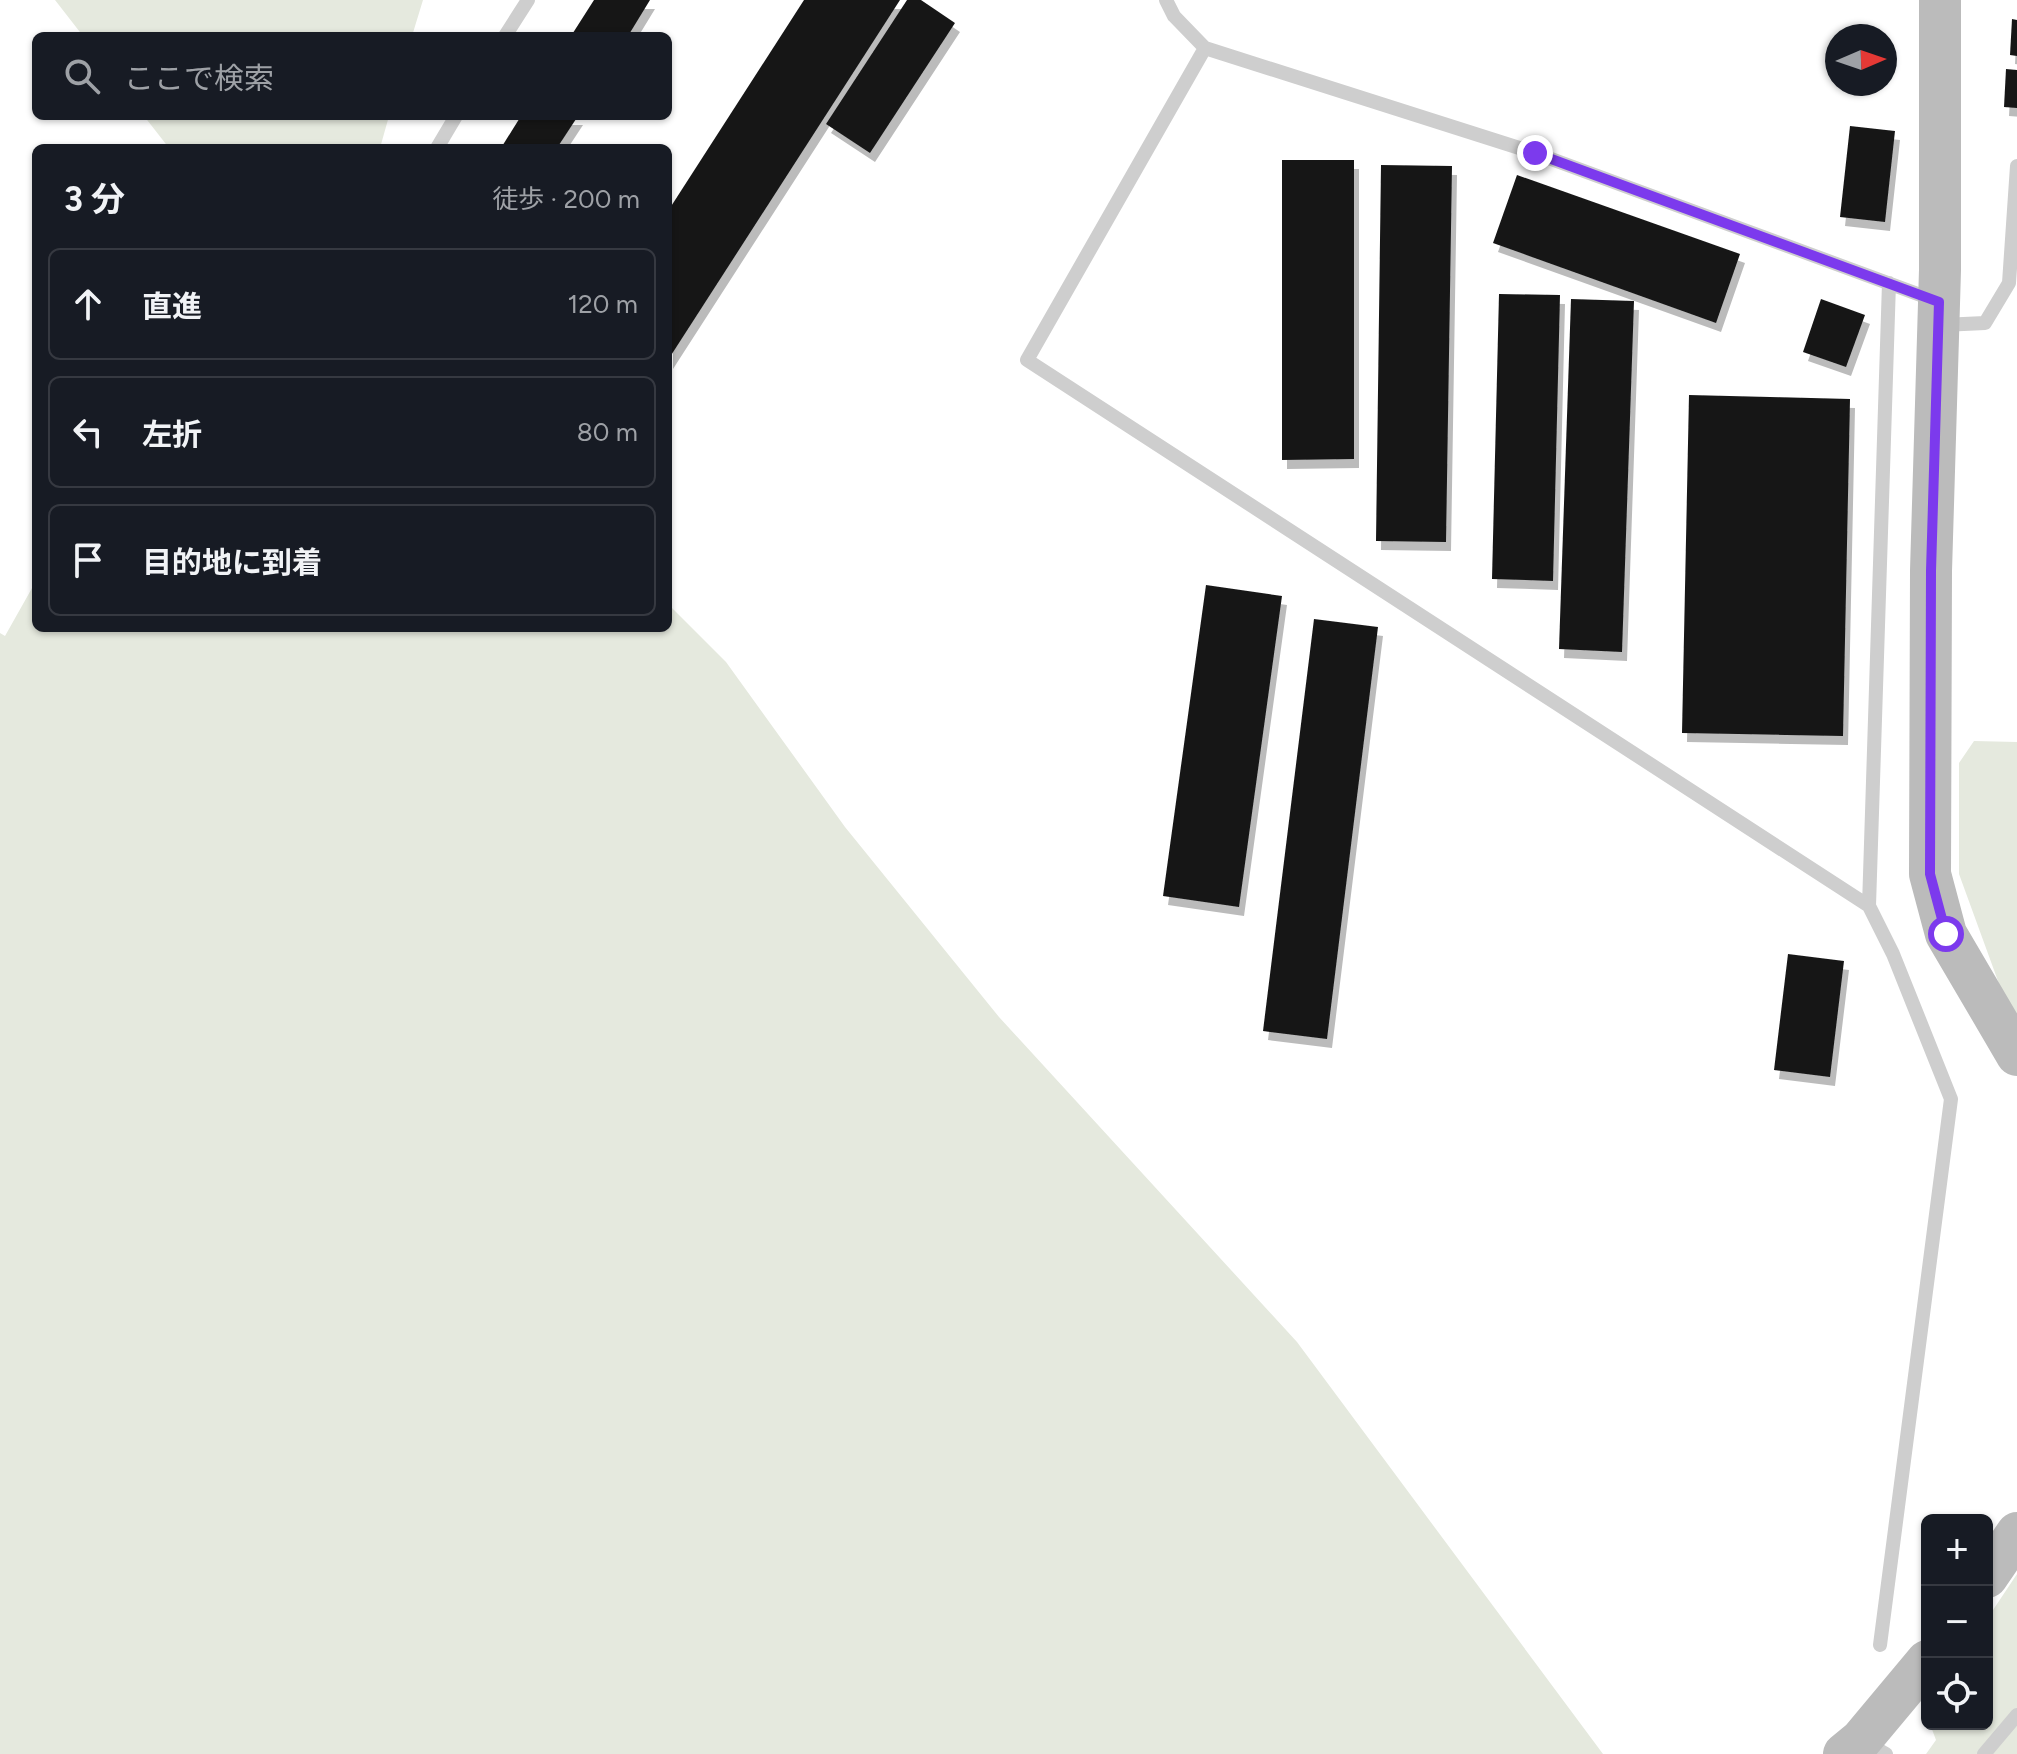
<!DOCTYPE html>
<html lang="ja">
<meta charset="utf-8">
<style>
:root{--surface:#171b24;--page:#242831;--text:#f1f3f6;--muted:#9ea1a6;--line:#363941}
body{margin:0;font-family:Figtree,"Noto Sans JP",sans-serif;background:var(--page);color:var(--text)}
.controls{position:absolute;right:24px;bottom:24px;display:grid;overflow:hidden;border-radius:12px;box-shadow:0 2px 6px #0004}
.controls button{width:72px;height:72px;display:grid;place-items:center;padding:0;border:0;border-bottom:2px solid var(--line);background:var(--surface);color:var(--text);font:40px sans-serif}
.compass{position:absolute;left:1825px;top:24px;width:72px;height:72px;border-radius:50%;background:var(--surface);box-shadow:0 2px 6px #0004;rotate:88deg}
.stop{position:absolute;width:24px;height:24px;margin:-18px;border:6px solid #7c3aed;border-radius:50%;background:#fff}
.stop.end{background:#7c3aed;border-color:#fff;box-shadow:0 2px 8px #0008}
.list{margin:0;padding:0;list-style:none}
h2{display:flex;justify-content:space-between;align-items:center;height:104px;margin:0;padding:0 32px;font-size:34px}
h2 small{font-size:26px;font-weight:400;color:var(--muted)}
.list li{display:grid;grid-template-columns:52px 1fr auto;gap:24px;align-items:center;box-sizing:border-box;height:112px;margin:0 16px 16px;padding:0 16px;border:2px solid var(--line);border-radius:12px}
.list b{display:block;font-size:30px;white-space:nowrap}
.list em{font-size:26px;font-style:normal;color:var(--muted)}
.icon{flex:none;width:44px;height:44px;fill:none;stroke:currentColor;stroke-width:2;stroke-linecap:round;stroke-linejoin:round}
.map{position:relative;flex:none;width:2017px;height:1754px;overflow:hidden}
.search{position:absolute;background:var(--surface);box-shadow:0 2px 6px #0004;left:32px;top:32px;width:640px;height:88px;display:flex;align-items:center;gap:20px;box-sizing:border-box;padding:0 28px;border-radius:12px;color:var(--muted);font-size:30px}
.panel{position:absolute;background:var(--surface);box-shadow:0 2px 6px #0004;left:32px;top:144px;width:640px;height:488px;border-radius:12px}
.map>svg:first-child{display:block}
</style>
<div class="map">
<svg width="2017" height="1754" viewBox="0 0 2017 1754">
<defs>
<filter id="shadow"><feDropShadow dx="5" dy="9" stdDeviation="0" flood-color="#0004"/></filter>
</defs>
<rect width="100%" height="100%" fill="#fff"/>
<path fill="#e5e9de" d="M 55,0 L 423,0 L 412,36 L 83,36 Z
M 144,116 L 389,116 L 380,148 L 169,148 Z
M 36,581 L 36,628 L 668,628 L 668,604 L 726,662 L 845,827 L 999,1017 L 1297,1342 L 1603,1754 L 0,1754 L 0,633 L 5,636 Z
M 1974,741 L 2017,742 L 2017,1016 L 2002,992 L 1959,874 L 1959,763 Z
M 2017,1574 L 2017,1754 L 1926,1754 L 1936,1740 L 1930,1724 L 1987,1724 L 1987,1619 Z"/>
<path fill="#181818" filter="url(#shadow)" d="M 594,0 L 650,0 L 628,36 L 571,36 Z
M 804,0 L 900,0 L 668,360 L 668,211 Z
M 907,0 L 921,0 L 955,23 L 870,153 L 826,124 Z
M 2012,19 L 2017,20 L 2017,56 L 2010,55 Z
M 2006,69 L 2017,70 L 2017,108 L 2004,107 Z
M 521,116 L 578,116 L 557,148 L 501,148 Z
M 1850,126 L 1895,131 L 1885,222 L 1840,217 Z
M 1282,160 L 1354,160 L 1354,459 L 1282,460 Z
M 1381,165 L 1452,166 L 1446,542 L 1376,541 Z
M 1517,175 L 1740,254 L 1716,323 L 1493,243 Z
M 1499,294 L 1560,295 L 1553,581 L 1492,579 Z
M 1571,299 L 1634,301 L 1622,652 L 1559,649 Z
M 1821,299 L 1865,315 L 1846,367 L 1803,352 Z
M 1689,395 L 1850,399 L 1843,736 L 1682,733 Z
M 1206,585 L 1282,596 L 1239,907 L 1163,896 Z
M 1314,619 L 1378,627 L 1327,1039 L 1263,1031 Z
M 1788,954 L 1844,961 L 1830,1077 L 1774,1070 Z"/>
<g fill="none" stroke-linecap="round" stroke-linejoin="round">
<path stroke="#cecece" stroke-width="14" d="M 1166,0 L 1174,16 L 1205,48 L 1027,360 L 1869,906 L 1893,954 L 1951,1099 L 1880,1645
M 505,36 L 528,0
M 1205,48 L 1535,153 L 1934,300
M 437,148 L 456,116
M 1942,325 L 1985,323 L 2009,283 L 2017,166
M 1869,906 L 1889,283
M 1865,1742 L 1886,1754
M 1984,1754 L 2017,1715"/>
<path stroke="#bbb" stroke-width="42" d="M 1940,0 L 1940,270 L 1931,571 L 1930,874 L 1946,934 L 2017,1055
M 1987,1577 L 2017,1533
M 1844,1754 L 1861,1740 L 1927,1661"/>
</g>
<g fill="none" stroke-linecap="round" stroke-linejoin="round">
<path stroke="#7c3aed" stroke-width="10" d="M 1535,153 L 1939,302 L 1931,571 L 1930,874 L 1946,934"/>
</g>
</svg>
<div class="controls">
<button>+</button>
<button>−</button>
<button><svg class="icon" aria-label="locate" viewBox="0 0 24 24"><circle cx="12" cy="12" r="6"/><path d="M12 2v4M12 18v4M2 12h4M18 12h4"/></svg></button>
</div>
<svg class="compass" viewBox="-18 -18 36 36"><path d="M0-13l5 13h-10z" fill="#e53935"/><path d="M0 13l5-13h-10z" fill="#9ea1a6"/></svg>
<div class="stop" style="left:1946px;top:934px"></div>
<div class="stop end" style="left:1535px;top:153px"></div>
<div class="search"><svg class="icon" aria-label="search" viewBox="0 0 24 24"><circle cx="10" cy="10" r="6"/><path d="M15 15l6 6"/></svg>ここで検索</div>
<section class="panel">
<h2>3 分<small>徒歩 · 200 m</small></h2>
<ul class="list">
<li><svg class="icon" aria-label="ahead" viewBox="0 0 24 24"><path d="M12 20V5M6 11l6-6 6 6"/></svg><div><b>直進</b></div><em>120 m</em></li>
<li><svg class="icon" aria-label="left" viewBox="0 0 24 24"><path d="M17 20v-9H6M10 6l-5 5 5 5"/></svg><div><b>左折</b></div><em>80 m</em></li>
<li><svg class="icon" aria-label="arrive" viewBox="0 0 24 24"><path d="M6 21V4h12l-3 4 3 4H6"/></svg><div><b>目的地に到着</b></div></li>
</ul>
</section>
</div>
